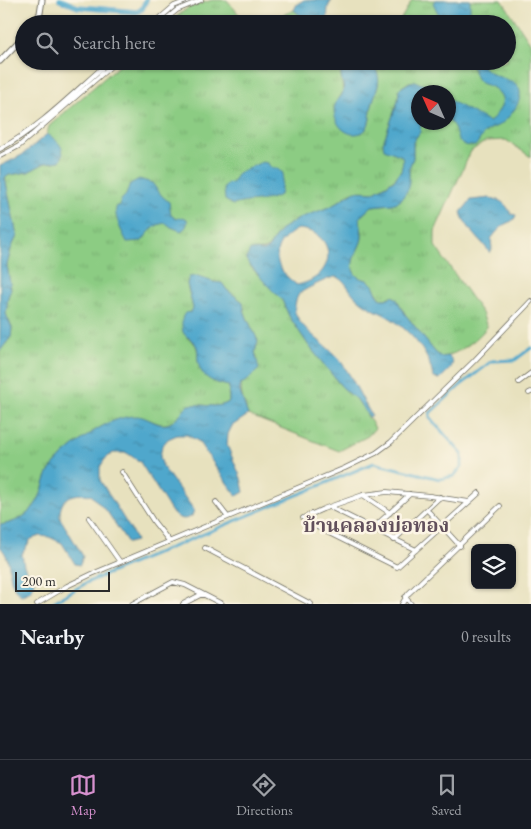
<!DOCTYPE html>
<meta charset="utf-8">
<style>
:root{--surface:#171b24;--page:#20242c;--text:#f1f3f6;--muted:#9ea1a6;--line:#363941;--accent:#d690ce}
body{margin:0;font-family:"EB Garamond","Noto Serif Thai",serif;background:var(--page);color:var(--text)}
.controls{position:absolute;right:15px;bottom:15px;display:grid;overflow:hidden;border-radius:8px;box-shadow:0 1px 4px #0004}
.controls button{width:45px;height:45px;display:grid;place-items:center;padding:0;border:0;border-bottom:1px solid var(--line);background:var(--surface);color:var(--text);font:25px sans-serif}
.compass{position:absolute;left:411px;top:85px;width:45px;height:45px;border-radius:50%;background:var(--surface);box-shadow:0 1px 4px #0004;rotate:315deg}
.scale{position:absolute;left:15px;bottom:12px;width:95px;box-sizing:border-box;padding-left:5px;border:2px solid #2b2b2b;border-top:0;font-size:14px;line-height:18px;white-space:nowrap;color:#2b2b2b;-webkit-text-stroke:4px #fcf5e5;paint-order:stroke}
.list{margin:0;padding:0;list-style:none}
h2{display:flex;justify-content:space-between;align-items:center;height:65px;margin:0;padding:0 20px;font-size:21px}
h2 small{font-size:16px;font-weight:400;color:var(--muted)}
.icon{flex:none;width:28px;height:28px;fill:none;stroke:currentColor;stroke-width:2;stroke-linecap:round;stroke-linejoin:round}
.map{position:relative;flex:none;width:531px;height:604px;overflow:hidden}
.search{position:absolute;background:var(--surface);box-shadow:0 1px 4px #0004;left:15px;right:15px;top:15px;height:55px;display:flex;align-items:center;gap:12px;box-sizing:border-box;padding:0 18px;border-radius:28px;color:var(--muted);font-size:19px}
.sheet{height:155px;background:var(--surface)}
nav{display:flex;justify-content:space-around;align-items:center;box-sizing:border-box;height:70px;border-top:1px solid var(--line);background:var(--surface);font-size:14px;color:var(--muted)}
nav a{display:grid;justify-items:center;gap:2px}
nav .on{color:var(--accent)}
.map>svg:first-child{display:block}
</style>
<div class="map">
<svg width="531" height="604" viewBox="0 0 531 604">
<defs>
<pattern id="grass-tufts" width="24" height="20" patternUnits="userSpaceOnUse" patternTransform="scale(1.25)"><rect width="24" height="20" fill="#8ccc83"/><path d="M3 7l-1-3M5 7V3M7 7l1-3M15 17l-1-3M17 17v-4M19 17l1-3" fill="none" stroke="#79af71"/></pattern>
<pattern id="water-ripples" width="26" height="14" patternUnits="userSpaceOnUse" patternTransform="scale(1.25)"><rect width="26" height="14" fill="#4fa7cc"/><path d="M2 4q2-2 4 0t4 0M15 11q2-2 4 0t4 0" fill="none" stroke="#4288a6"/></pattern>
</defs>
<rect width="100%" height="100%" fill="#fcf5e5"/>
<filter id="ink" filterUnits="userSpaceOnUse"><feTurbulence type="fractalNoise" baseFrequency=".02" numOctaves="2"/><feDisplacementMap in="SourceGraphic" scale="10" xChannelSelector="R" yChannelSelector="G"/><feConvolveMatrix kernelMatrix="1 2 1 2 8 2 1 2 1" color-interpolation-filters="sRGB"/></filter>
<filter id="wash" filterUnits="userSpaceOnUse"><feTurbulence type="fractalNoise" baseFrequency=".0096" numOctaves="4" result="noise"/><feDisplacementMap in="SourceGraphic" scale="20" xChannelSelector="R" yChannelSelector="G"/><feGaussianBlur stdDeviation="1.12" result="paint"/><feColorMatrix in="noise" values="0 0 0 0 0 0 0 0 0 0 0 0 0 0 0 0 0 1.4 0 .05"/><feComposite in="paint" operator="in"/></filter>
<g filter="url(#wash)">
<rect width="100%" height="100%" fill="#e7e1be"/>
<path fill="url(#grass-tufts)" stroke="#5c7c57" d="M 212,0 L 227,0 L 247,24 L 167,24 L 188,8 Z
M 412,0 L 502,0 L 531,44 L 531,157 L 506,140 L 486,141 L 471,151 L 435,231 L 435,246 L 482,313 L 487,327 C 477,340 458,355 441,357 L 435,352 L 405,314 L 396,298 L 392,296 L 386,299 L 382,299 C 374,292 376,288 371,283 C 367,278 359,280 355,274 C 347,261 361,249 362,237 C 362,231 360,224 360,217 L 372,206 L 392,204 L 409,176 L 409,168 L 413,158 L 413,142 L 420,132 L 421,123 L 448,122 L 448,92 L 430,92 L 426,86 L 409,82 L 399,89 L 398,101 L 383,143 L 389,151 L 402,155 C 407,175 388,184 374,192 C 366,191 359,191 351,193 C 345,196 338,202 332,206 C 316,214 296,217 282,229 C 270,239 274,252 255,250 L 250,266 L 282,300 L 289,316 L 309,346 L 342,387 L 358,401 L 375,428 L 368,436 L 339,451 L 248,415 C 237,382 239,387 257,358 L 255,352 L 258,341 C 253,329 243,314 243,302 L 227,290 L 222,283 L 213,282 L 198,276 L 187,284 L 193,308 L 187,338 C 198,342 198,351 198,362 L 217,383 L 229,386 L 229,402 C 216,410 203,403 188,405 C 183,410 178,418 172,422 C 161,428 154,420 143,418 C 124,415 105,423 90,434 C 76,444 60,456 50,470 C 46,476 44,484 42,491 C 35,511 21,522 0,525 L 0,351 L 11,337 L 12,328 L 6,314 L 8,297 L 11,289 L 7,265 L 11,249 L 17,236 L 5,178 L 9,175 L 28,172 L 45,163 L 60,161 L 53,138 L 47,134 L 49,126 L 124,61 L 343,61 L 341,73 L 343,92 L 335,105 L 365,130 C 373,118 369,115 372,103 C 378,86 384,79 369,63 L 372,61 L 507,61 L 507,24 L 398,24 Z
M 294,10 L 301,16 L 309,16 L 317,24 L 263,24 Z"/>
<path fill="url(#water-ripples)" stroke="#3d697c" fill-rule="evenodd" d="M 304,0 L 332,0 L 328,7 L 327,22 L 328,24 L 317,24 L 309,16 L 301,16 L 294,10 L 297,4 Z
M 435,0 L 470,0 L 470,24 L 439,24 L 439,15 L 433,3 Z
M 343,61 L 369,63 C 371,66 376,69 377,72 C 382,84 374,94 372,105 C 369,116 372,135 353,134 C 341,133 331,117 335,105 C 336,100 342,97 343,92 C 345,85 340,79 341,73 C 341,69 343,66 343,61 Z
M 470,61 L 479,61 C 487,74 497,76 511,81 C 531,90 514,114 501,124 C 496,127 491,128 487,131 C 482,134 479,142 475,146 C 458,146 458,141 454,127 C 452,124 449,120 448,116 C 447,112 448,105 449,100 L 490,122 C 500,109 511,99 492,87 C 489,85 484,85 481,83 C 475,79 473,67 470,61 Z
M 415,81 L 426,86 L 430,92 L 418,92 L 418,122 L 421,123 L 420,132 L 413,142 L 413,158 L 409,168 L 409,188 L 400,201 L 392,204 L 372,206 L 360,217 C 360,224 362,230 362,237 C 361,249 347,261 355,274 C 359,280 367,278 371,283 C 376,287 374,292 381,299 L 386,299 L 392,296 L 396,298 L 405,314 L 435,352 L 441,357 L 449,356 L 453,362 L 451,368 L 440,379 L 433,378 C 430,351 406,326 383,314 C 374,310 364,305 357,298 C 350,293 345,278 336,277 C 332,276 301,291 299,294 C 296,298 294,308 295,312 C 302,332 330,346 342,363 C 354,380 361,398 372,416 L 369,417 L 358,401 L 342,387 L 309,346 L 289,316 L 282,300 L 267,285 L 246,260 L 250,250 L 264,251 L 268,249 L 276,236 L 283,228 L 302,217 L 330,207 L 355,191 L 374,192 L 387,185 L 395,179 L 401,171 L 403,161 L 402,156 L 384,149 L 383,143 L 398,101 L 399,89 L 410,82 ZM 298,229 C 338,232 338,277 297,285 C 272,267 268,245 298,229 Z
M 47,134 C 57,140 68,149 60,161 L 45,163 L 28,172 L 9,175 L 5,178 L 17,236 L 11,249 L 7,265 L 11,289 L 8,297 L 6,314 L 12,328 L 11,337 L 0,351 L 0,166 L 22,155 Z
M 262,162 L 268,163 L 270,167 L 278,169 L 283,173 L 280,195 C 265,203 248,200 233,205 L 225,200 L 224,188 L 227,184 L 232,183 L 238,173 Z
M 139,179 L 152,183 L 162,196 L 169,202 L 171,215 L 176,219 L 183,217 L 187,219 C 188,225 186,228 181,231 L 171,227 L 166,223 C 154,224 150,231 142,241 L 127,242 C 123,234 112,214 117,206 L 120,206 L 121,200 L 126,195 L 130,184 Z
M 490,198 C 501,200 506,203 511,214 L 516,215 C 514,223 508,221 503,226 C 498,230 494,235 491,239 L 492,249 L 490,253 C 482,241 463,225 461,212 L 471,200 Z
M 198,276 L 213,282 L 222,283 L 227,290 L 243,302 C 243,314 253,329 258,341 L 255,352 L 259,369 L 247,381 L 240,384 L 240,392 L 248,415 L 232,426 L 228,434 L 227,445 L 241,478 L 244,492 L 237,496 L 227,483 L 198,441 L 187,435 L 177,435 L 168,439 L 162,446 L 160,457 L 163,467 L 194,510 L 192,516 C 184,521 180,519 173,514 L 140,462 L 127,453 L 113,453 L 105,459 L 100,467 L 100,480 L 132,532 L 136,541 L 128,543 L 108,513 L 91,495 C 73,492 59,497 60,518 L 83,556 L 80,565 L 75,564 L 62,543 L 49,537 L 40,536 L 31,539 L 22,554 L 24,566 L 34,582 C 33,591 29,593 21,595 C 4,582 15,561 0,547 L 0,525 C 21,522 35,511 42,491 C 44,484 46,476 50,470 C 60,456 76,444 90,434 C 102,425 120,416 136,416 C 149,416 159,430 172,422 C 178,418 183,410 188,405 C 202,403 216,410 229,402 L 229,386 C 214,383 200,378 198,361 C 197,355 199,350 196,345 C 191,335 182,340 182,324 C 182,319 182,317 185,313 L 191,312 L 193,308 L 187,284 L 189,277 Z"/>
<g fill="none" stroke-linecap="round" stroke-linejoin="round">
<path stroke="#4fa7cc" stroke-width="3" d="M 50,604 L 88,582 L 374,463 L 440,479 L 454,476 L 462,466 L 462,454 L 430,418 L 430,413 L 461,385 L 492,361 L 515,360 L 531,348"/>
<path stroke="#4fa7cc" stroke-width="5.5" d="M 60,0 L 78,7 L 137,12 L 142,9 L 146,0"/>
</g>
</g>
<g filter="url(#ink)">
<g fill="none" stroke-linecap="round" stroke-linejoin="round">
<g stroke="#6d6b5e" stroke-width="5.5">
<path id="minor" d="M 153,24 L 174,6 L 189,0
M 160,24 L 177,10 L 201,0
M 0,149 C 41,127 75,91 110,61
M 0,156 L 19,146 L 117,61
M 519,382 L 531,373
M 529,393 L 531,392
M 122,472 L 154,522 L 169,541
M 363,495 L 390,513
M 216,502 L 227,516
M 469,502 L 430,496 L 387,492 L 363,495 L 323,509 L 303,518 L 311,524 L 397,567 L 479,493
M 330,507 L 416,550
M 429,512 L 460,546
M 89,518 L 120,562
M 372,529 L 410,494
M 394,540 L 440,497
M 205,548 L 311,604
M 405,597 L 411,604
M 37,604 L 67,586 L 92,574 L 345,468 L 376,453 L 391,442 L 474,361 L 531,301
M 132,604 L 173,582 L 185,585 L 222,604
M 183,604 L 202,594
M 402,604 L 408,594 L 500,506"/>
</g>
<g stroke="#6d6b5e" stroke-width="7">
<path id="tertiary" d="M 35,24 L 40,13 L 42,0
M 0,61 L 24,36"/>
</g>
<use href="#minor" stroke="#fff" stroke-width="4"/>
<use href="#tertiary" stroke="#fff" stroke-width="5"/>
</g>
</g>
<g text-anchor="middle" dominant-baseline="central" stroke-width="5" stroke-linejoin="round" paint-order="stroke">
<g font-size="20" font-weight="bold" fill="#614f5b" stroke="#fcf5e5">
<text x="376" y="525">บ้านคลองบ่อทอง</text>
</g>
</g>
</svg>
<div class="controls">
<button><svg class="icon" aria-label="layers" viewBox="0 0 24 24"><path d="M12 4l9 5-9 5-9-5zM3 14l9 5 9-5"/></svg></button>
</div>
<svg class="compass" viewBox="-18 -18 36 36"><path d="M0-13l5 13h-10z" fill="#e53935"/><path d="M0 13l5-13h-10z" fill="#9ea1a6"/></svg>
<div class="scale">200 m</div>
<div class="search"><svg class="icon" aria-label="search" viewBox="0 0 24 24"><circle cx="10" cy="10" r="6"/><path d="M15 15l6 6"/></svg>Search here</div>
</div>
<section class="sheet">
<h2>Nearby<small>0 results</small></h2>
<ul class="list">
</ul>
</section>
<nav>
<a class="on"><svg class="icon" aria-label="map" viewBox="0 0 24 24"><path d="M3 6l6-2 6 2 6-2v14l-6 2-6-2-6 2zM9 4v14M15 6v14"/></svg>Map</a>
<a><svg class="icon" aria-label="directions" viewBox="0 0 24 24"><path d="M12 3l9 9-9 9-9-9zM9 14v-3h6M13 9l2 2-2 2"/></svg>Directions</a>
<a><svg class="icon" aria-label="saved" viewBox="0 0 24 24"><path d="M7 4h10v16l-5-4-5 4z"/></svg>Saved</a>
</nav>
